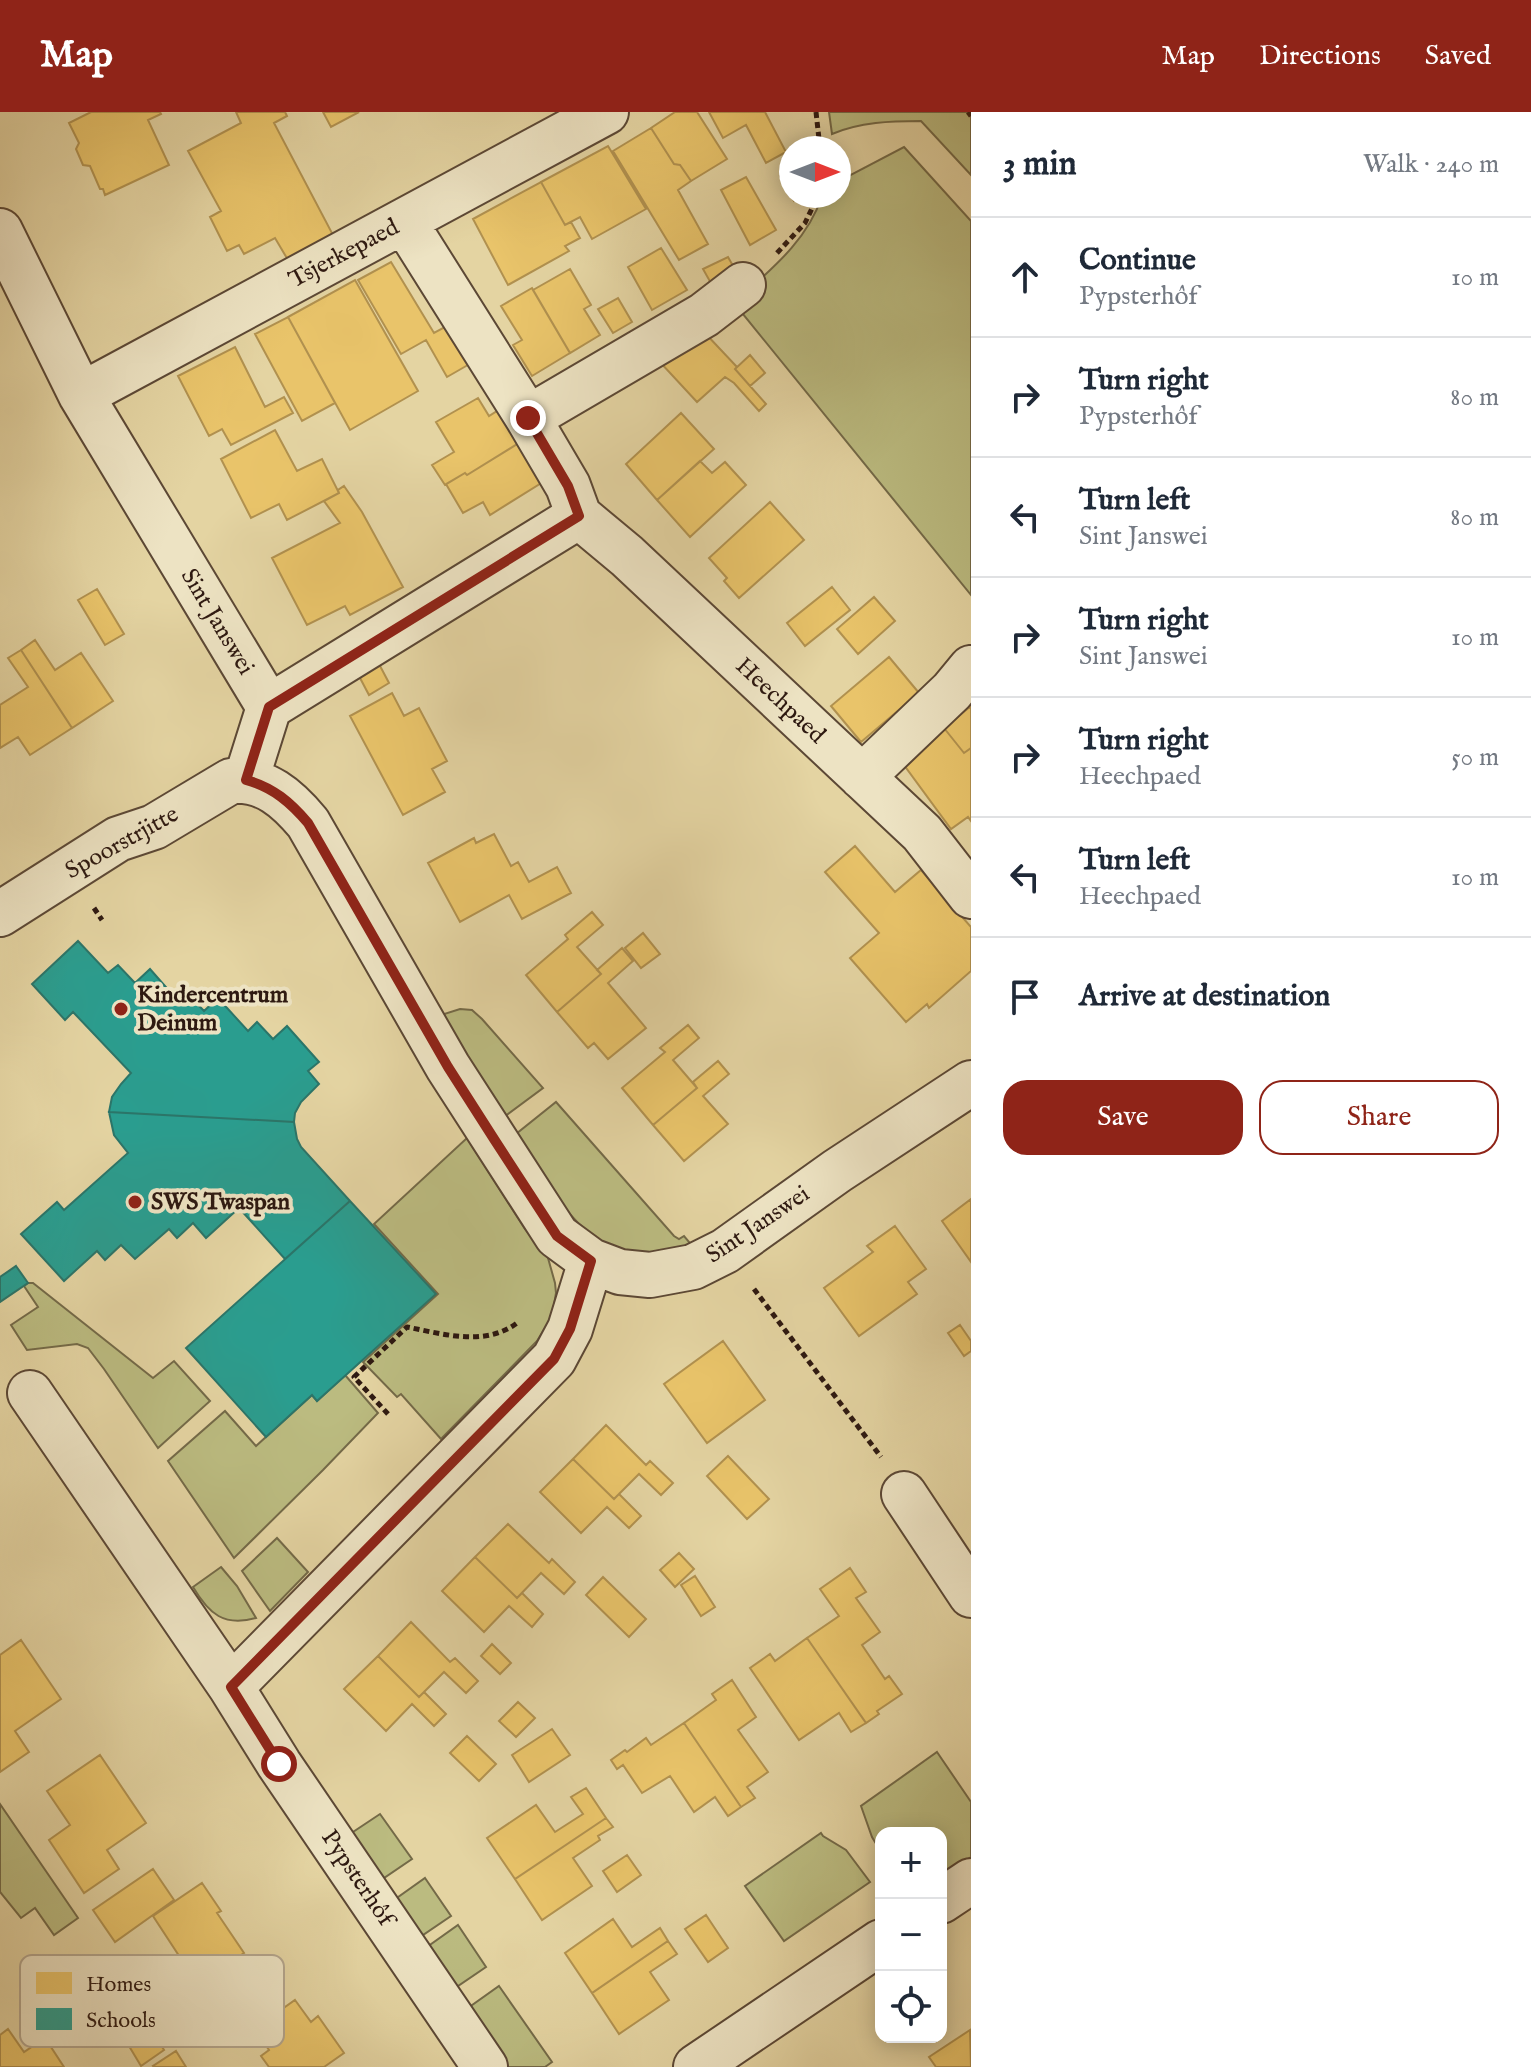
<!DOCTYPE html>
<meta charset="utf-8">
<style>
:root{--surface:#fff;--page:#f2f2f3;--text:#1f2937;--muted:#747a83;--line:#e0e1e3;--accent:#8f2418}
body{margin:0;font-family:"IM FELL English",serif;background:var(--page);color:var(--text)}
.controls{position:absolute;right:24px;bottom:24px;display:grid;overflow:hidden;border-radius:16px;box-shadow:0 4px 20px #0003}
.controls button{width:72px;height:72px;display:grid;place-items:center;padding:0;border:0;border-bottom:2px solid var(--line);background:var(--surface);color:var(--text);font:40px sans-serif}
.compass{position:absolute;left:779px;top:24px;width:72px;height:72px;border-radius:50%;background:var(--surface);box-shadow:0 4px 20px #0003;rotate:90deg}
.stop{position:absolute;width:24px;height:24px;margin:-18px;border:6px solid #8f2418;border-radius:50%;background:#fff}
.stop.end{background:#8f2418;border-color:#fff;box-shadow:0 2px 8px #0008}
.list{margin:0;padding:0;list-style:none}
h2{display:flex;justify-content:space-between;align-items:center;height:104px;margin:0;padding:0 32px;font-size:34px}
h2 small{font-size:26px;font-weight:400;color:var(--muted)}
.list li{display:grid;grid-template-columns:52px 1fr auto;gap:24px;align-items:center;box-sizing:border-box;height:120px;padding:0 32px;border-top:2px solid var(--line)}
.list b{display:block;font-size:30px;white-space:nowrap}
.list p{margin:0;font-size:26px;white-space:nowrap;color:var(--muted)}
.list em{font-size:26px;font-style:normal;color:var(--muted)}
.actions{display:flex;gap:16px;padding:24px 32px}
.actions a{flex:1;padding:18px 0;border:2px solid var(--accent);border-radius:24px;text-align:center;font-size:28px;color:var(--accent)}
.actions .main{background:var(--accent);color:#fff}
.icon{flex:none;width:44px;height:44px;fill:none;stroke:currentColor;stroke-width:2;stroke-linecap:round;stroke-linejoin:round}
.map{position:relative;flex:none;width:971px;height:1955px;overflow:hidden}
header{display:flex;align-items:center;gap:48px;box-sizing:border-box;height:112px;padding:0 40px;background:var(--accent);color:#fff}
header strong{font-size:38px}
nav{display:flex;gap:44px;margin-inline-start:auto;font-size:28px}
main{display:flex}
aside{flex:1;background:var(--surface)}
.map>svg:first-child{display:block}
</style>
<header>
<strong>Map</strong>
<nav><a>Map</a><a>Directions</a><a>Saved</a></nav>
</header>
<main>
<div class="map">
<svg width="971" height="1955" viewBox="0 0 971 1955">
<rect width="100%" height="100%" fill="#e4d4a2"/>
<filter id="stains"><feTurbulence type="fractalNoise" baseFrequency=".0025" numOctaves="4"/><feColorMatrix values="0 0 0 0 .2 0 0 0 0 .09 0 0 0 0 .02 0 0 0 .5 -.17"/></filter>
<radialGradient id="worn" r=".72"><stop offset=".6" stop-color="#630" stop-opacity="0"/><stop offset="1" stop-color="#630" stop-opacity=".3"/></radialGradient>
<path fill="#bbbb80" stroke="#746a48" stroke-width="2" d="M 829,0 L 971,0 L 971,63 L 921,9 C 891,9 860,10 832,22 Z
M 904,35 L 971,109 L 971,483 L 734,191 C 769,159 807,130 822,84 L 839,84 L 839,69 Z
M 460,897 L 472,898 L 482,907 L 543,976 L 504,1005 L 441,903 Z
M 556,990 L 674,1124 L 679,1127 L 684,1124 L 695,1137 C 588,1160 567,1099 516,1022 Z
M 467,1026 L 525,1117 L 548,1146 L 555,1171 L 556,1181 L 552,1205 L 537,1229 L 441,1327 L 401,1282 L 397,1285 L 363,1250 L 438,1182 L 374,1112 Z
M 28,1171 L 33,1171 L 153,1266 L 174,1249 L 210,1289 L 158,1336 L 104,1257 L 88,1236 L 77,1232 L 27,1238 L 11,1213 L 38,1195 L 24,1174 Z
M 345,1263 L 378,1301 L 323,1358 L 234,1446 L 168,1349 L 225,1299 L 256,1334 L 312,1283 L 317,1289 Z
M 277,1426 L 308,1460 L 270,1499 L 242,1459 Z
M 221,1455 L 237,1474 L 256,1506 C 224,1515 209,1502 193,1475 Z
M 937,1640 L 971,1690 L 971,1745 L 941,1765 L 941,1721 L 881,1721 L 881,1740 L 872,1725 L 861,1694 Z
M 0,1692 L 78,1806 L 54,1823 L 35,1796 L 21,1806 L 0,1780 Z
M 380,1702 L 412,1747 L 381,1768 L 350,1722 Z
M 821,1721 L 823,1724 L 846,1738 L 870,1770 L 784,1829 L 745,1774 Z
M 425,1766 L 451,1804 L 420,1825 L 394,1788 Z
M 458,1813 L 486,1855 L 455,1876 L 427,1835 Z
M 499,1874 L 552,1950 L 545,1955 L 508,1955 L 468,1896 Z"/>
<path fill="#e9c46a" stroke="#b1914f" stroke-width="2" d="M 91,0 L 160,0 L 161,2 L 148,8 L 169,53 L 105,83 L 103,77 L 100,77 L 90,54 L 83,53 L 76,37 L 79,31 L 69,11 Z
M 236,0 L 285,0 L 287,4 L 274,11 L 333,123 L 288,148 L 275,126 L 244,142 L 239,133 L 227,139 L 210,105 L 221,99 L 188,39 L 241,11 Z
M 323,0 L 359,0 L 331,15 Z
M 675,0 L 697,0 L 727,47 L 691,69 L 680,53 L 674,52 L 651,16 Z
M 709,0 L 765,0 L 786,40 L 766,51 L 746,13 L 723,26 Z
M 651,16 L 674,52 L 680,53 L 691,69 L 678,78 L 708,132 L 679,148 L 613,39 Z
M 608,34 L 646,97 L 592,127 L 580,105 L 565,113 L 541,70 Z
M 791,57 L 791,84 L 803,84 L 794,89 L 780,64 Z
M 746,65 L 776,118 L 750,133 L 721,78 Z
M 541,70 L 565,113 L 571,110 L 580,126 L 565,134 L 569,139 L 508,173 L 473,107 Z
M 661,136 L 687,178 L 652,198 L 628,155 Z
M 728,145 L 737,161 L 712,173 L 703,157 Z
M 391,150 L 434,221 L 456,209 L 480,246 L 447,265 L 426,228 L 401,242 L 358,168 Z
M 570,157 L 591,193 L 584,197 L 600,223 L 570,241 L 533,178 Z
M 355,168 L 418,279 L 350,318 L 288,205 Z
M 532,176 L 570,241 L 532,264 L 513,233 L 522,228 L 501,194 Z
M 618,186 L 632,210 L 613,221 L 598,197 Z
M 288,205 L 335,291 L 302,309 L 255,222 Z
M 704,220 L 737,255 L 735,257 L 766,292 L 759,299 L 734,271 L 725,265 L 697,290 L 658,248 Z
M 235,235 L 265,295 L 284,285 L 293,301 L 231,333 L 222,317 L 209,324 L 178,264 Z
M 750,243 L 765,261 L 750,274 L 735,257 Z
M 478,286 L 489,304 L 508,292 L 527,326 L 467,363 L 465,361 L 445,373 L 432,353 L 454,340 L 436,310 Z
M 681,301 L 714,337 L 657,388 L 626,352 Z
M 275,318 L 297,359 L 322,347 L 339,381 L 287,408 L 279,392 L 251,406 L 221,347 Z
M 527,326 L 551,365 L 490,403 L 483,390 L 463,401 L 446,372 L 465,361 L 467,363 Z
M 700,349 L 712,361 L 725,350 L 746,373 L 690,425 L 657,388 Z
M 344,374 L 362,400 L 403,475 L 350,503 L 345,494 L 307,513 L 272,446 L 340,411 L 324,389 L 339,381 L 338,378 Z
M 770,390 L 804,428 L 739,486 L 724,469 L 727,466 L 709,446 Z
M 832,475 L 850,498 L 805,534 L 787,511 Z
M 97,477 L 124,522 L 105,533 L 78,488 Z
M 874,485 L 895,509 L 858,542 L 837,517 Z
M 35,528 L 55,558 L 81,541 L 113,589 L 72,616 L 21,538 Z
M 21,538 L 72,616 L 30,643 L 18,625 L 0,636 L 0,593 L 28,575 L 8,546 Z
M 889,545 L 919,581 L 861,630 L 831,594 Z
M 379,552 L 389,571 L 369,583 L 359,564 Z
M 392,581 L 404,604 L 419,596 L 447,649 L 432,657 L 445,680 L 403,703 L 350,604 Z
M 971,594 L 971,636 L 964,641 L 944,616 Z
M 944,616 L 964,641 L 971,636 L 971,709 L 968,705 L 951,717 L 901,649 Z
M 494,722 L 511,754 L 518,750 L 529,770 L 557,755 L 571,781 L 522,807 L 509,783 L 460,810 L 428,751 L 474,726 L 476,731 Z
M 855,734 L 895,780 L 921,758 L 971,815 L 971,859 L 929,896 L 927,892 L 906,910 L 850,846 L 879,821 L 825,760 Z
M 592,800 L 603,813 L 577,835 L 601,862 L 557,900 L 526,863 L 568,827 L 565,823 Z
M 643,821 L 660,842 L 641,856 L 625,836 Z
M 622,836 L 633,849 L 608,871 L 646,916 L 608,947 L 594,931 L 588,936 L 557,900 L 601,862 L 597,858 Z
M 688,913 L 699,926 L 673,948 L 697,976 L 653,1013 L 622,976 L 665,940 L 660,936 Z
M 718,949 L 729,962 L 703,984 L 728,1012 L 684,1049 L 653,1013 L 697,976 L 693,970 Z
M 971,1087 L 971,1150 L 942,1109 Z
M 895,1114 L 926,1157 L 908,1170 L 917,1182 L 859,1224 L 824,1176 L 873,1140 L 867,1134 Z
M 960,1213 L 971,1229 L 971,1239 L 964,1244 L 948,1221 Z
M 723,1229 L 765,1288 L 707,1331 L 664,1272 Z
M 606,1313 L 646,1353 L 650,1349 L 673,1371 L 661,1383 L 639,1362 L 614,1387 L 573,1347 Z
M 728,1344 L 769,1387 L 747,1407 L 707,1364 Z
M 573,1347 L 614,1387 L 619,1382 L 641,1404 L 629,1416 L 607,1395 L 581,1421 L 540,1380 Z
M 508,1412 L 549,1451 L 552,1447 L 575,1470 L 564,1482 L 541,1461 L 517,1486 L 475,1445 Z
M 679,1441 L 694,1457 L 675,1475 L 660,1458 Z
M 475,1445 L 517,1486 L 522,1481 L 543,1502 L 532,1515 L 509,1494 L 484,1520 L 442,1479 Z
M 850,1456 L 866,1480 L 856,1486 L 880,1520 L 862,1533 L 885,1567 L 889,1564 L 902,1582 L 877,1599 L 879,1602 L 866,1611 L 807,1526 L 839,1504 L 820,1477 Z
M 695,1464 L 715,1495 L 701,1504 L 681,1473 Z
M 603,1465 L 646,1507 L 629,1525 L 586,1483 Z
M 411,1510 L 450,1550 L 455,1546 L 478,1569 L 466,1581 L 444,1560 L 419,1585 L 378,1544 Z
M 807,1526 L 866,1611 L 851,1620 L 839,1601 L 799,1628 L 750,1556 L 770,1542 L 775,1549 Z
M 21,1528 L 61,1587 L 15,1619 L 29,1640 L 0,1660 L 0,1543 Z
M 492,1532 L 511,1551 L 500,1562 L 481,1544 Z
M 378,1544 L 419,1585 L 424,1580 L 446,1602 L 434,1614 L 412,1592 L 386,1619 L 344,1577 Z
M 732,1568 L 756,1605 L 738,1618 L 768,1660 L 747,1675 L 755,1686 L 741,1695 L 684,1611 L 716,1588 L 712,1582 Z
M 518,1590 L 535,1606 L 516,1625 L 499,1609 Z
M 684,1611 L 741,1695 L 728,1704 L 715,1685 L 694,1700 L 670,1664 L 642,1681 L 623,1653 L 617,1657 L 611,1648 L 625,1638 L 627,1640 L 646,1626 L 651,1633 Z
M 552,1617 L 570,1643 L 529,1670 L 512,1643 Z
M 467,1624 L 496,1652 L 479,1669 L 450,1641 Z
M 100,1643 L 146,1711 L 107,1738 L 119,1757 L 84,1781 L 49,1728 L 70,1713 L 47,1679 Z
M 586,1676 L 606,1706 L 515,1767 L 487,1726 L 536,1693 L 555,1720 L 583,1702 L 571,1685 Z
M 606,1706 L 613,1715 L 598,1724 L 600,1728 L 573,1746 L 592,1774 L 542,1808 L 515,1767 Z
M 627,1743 L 641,1763 L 617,1780 L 603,1759 Z
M 153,1757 L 174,1788 L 115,1830 L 93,1798 Z
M 202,1771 L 221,1799 L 217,1801 L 244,1841 L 221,1856 L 234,1875 L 191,1905 L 165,1866 L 185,1853 L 153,1804 Z
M 706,1803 L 728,1836 L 708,1850 L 685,1817 Z
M 613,1807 L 632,1835 L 660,1816 L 668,1829 L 592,1881 L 565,1841 Z
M 668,1829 L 677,1842 L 650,1860 L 669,1888 L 619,1922 L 592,1881 Z
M 295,1888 L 311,1910 L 318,1904 L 344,1941 L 324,1955 L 269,1955 L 261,1944 L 269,1938 L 254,1917 Z
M 149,1914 L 164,1938 L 141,1954 L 126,1929 Z
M 8,1917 L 24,1940 L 45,1926 L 64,1955 L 0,1955 L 0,1923 Z
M 970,1918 L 971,1955 L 936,1955 L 929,1945 Z
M 176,1939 L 186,1955 L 154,1955 L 153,1954 Z"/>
<path fill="#2a9d8f" stroke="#2b7569" stroke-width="2" d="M 78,829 L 108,861 L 118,853 L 135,871 L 150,857 L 179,890 L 188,882 L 204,899 L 218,886 L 248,919 L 257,910 L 273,927 L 287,914 L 319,950 L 308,959 L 319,972 L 301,990 L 295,1001 L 294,1010 L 109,1000 L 112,985 L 121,972 L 131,961 L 73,900 L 65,908 L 32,872 Z
M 109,1000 L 294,1010 L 297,1027 L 301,1035 L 350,1089 L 285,1147 L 239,1096 L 206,1126 L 193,1111 L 177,1126 L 169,1117 L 135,1147 L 121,1133 L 105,1148 L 97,1139 L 64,1169 L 21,1122 L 57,1090 L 64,1098 L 128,1041 L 114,1023 Z
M 350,1089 L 436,1182 L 317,1289 L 312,1283 L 266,1325 L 186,1236 Z
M 16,1154 L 28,1171 L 0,1190 L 0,1165 Z"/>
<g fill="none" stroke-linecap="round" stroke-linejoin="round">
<g stroke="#5c4835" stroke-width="48">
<path id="minor" d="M 404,109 L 528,306
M 0,119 L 81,283 L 269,595 L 246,668
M 81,283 L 606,0
M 579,404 L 568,374 L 528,306 L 704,203 L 743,173
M 269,595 L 579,404 L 627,444 L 922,721 L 971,784
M 862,665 L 952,579 L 971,556
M 0,802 L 118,727 L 154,715 L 231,669 C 265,666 288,687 308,711 L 448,955 L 557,1124 L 591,1149 L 620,1160 L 650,1163 L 693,1155 L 725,1139 L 837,1059 L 971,971
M 30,1281 L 231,1575 L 279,1652 L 485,1955
M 904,1382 L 971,1483
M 231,1575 L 554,1247 L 570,1217 L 591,1149
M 941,1789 L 971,1769
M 696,1955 L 881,1830"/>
</g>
<path stroke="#2e1911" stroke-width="5" stroke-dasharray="6 4" stroke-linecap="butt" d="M 816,0 L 820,36
M 968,0 L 971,4
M 777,141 L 805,111 L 818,84
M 94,796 L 102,808
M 754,1177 L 881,1345
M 388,1302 L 354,1265 L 407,1215 C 443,1222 485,1235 517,1211"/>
<use href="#minor" stroke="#ede3c3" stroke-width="44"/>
</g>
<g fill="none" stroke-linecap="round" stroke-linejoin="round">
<path stroke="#8f2418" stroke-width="10" d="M 279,1652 L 231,1575 L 554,1247 L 570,1217 L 591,1149 L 557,1124 L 494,1027 L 448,955 L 308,711 C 291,691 273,675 246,668 L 269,595 L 579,404 L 568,374 L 528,306"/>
</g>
<g fill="#8f2418" stroke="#ede3c3" stroke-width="3">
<circle cx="121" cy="897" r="8"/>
<circle cx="135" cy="1090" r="8"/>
</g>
<g text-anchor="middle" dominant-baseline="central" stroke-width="8" stroke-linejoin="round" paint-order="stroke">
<g font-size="24" fill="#2e1911" stroke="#ede3c3">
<text transform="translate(344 142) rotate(-28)">Tsjerkepaed</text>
<text transform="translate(217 510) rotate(59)">Sint Janswei</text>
<text transform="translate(780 589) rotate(43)">Heechpaed</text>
<text transform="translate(122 731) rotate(-29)">Spoorstrjitte</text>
<text transform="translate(758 1113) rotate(-34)">Sint Janswei</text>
<text transform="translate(357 1766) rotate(56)">Pypsterhôf</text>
</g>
<g font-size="24" font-weight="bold" fill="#2e1911" stroke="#ede3c3" text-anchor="start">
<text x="137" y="883">Kindercentrum<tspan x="137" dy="28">Deinum</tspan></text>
<text x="151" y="1090">SWS Twaspan</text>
</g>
</g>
<rect x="20" y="1843" width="264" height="92" rx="12" fill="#ede3c3" stroke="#b4a68e" stroke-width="2"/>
<rect x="36" y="1860" width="36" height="22" fill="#e9c46a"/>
<rect x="36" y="1896" width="36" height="22" fill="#2a9d8f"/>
<g font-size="22" fill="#2e1911">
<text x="86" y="1879">Homes</text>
<text x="86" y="1915">Schools</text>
</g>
<rect width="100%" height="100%" filter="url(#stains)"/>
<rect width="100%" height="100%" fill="url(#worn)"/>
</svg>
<div class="controls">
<button>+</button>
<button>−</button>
<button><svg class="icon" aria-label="locate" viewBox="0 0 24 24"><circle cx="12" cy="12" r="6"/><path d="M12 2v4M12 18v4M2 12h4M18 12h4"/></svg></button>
</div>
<svg class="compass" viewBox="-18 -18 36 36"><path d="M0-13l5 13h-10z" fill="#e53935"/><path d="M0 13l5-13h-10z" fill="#747a83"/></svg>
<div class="stop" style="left:279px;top:1652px"></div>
<div class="stop end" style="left:528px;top:306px"></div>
</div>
<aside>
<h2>3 min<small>Walk · 240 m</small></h2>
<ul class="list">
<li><svg class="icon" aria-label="ahead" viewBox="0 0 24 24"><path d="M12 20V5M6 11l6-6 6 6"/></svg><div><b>Continue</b><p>Pypsterhôf</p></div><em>10 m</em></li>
<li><svg class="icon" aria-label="right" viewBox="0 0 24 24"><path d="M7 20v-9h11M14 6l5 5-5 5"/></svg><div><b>Turn right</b><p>Pypsterhôf</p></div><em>80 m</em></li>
<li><svg class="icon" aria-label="left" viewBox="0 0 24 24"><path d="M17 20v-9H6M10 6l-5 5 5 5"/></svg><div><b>Turn left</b><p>Sint Janswei</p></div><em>80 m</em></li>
<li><svg class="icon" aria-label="right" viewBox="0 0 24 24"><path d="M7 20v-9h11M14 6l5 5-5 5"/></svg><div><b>Turn right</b><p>Sint Janswei</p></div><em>10 m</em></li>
<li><svg class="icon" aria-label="right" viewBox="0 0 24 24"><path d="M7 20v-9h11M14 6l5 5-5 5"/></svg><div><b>Turn right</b><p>Heechpaed</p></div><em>50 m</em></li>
<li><svg class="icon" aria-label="left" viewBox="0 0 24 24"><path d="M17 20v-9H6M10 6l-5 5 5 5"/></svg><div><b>Turn left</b><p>Heechpaed</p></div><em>10 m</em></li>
<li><svg class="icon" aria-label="arrive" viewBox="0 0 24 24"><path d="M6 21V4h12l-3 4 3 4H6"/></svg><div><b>Arrive at destination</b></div></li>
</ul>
<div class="actions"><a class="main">Save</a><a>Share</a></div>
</aside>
</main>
